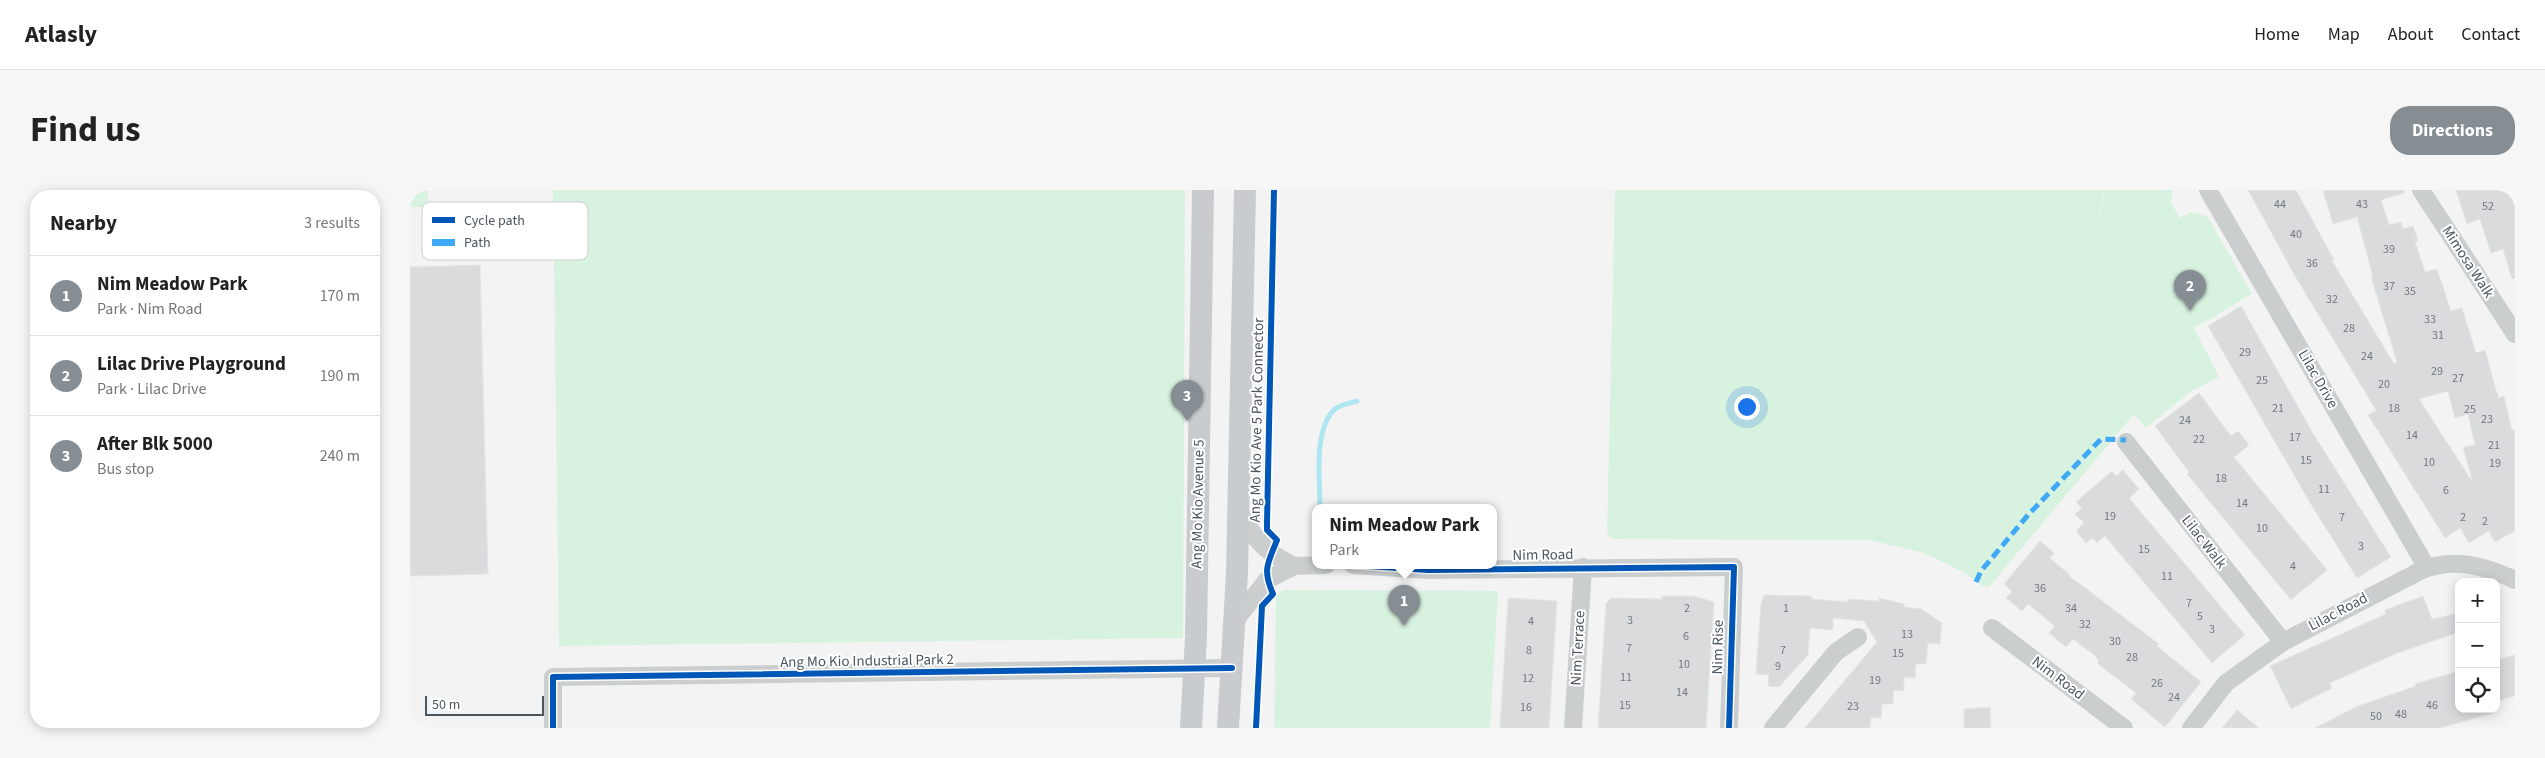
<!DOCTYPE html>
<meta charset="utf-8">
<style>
:root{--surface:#fff;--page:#f6f6f6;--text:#222;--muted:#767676;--line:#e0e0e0;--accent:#868e93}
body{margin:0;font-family:"Source Sans 3",sans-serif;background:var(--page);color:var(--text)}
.controls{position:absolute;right:15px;bottom:15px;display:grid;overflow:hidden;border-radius:10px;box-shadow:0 2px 12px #0003}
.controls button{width:45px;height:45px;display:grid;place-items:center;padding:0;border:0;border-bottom:1px solid var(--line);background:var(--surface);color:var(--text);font:25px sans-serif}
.scale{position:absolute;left:15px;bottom:12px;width:119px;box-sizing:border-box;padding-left:5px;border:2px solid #4a5760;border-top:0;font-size:14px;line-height:18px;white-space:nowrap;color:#4a5760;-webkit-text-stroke:4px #fff;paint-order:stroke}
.you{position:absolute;left:1336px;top:216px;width:18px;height:18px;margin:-12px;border:4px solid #fff;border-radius:50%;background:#1a73e8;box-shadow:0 0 0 8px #1a73e833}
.badge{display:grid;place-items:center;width:32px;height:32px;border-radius:50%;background:var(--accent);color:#fff;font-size:16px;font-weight:700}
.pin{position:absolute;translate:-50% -41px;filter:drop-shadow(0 1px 2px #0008)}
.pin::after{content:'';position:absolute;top:26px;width:18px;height:15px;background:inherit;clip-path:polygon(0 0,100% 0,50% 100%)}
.popup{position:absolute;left:902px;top:314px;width:185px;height:65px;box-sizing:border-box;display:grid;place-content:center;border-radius:10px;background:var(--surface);filter:drop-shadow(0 1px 4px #0005);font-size:16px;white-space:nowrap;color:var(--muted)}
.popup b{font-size:19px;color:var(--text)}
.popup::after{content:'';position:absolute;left:50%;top:100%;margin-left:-10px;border:10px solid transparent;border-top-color:var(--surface)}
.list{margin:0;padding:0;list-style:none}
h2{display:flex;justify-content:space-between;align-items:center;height:65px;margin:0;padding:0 20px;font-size:21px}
h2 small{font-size:16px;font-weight:400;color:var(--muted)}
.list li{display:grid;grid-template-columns:32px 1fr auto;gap:15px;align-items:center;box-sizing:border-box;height:80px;padding:0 20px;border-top:1px solid var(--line)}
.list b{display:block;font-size:19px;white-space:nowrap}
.list p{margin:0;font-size:16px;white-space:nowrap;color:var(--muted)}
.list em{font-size:16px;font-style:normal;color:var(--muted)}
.icon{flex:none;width:28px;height:28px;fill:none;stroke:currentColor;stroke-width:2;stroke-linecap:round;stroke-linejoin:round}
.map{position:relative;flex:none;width:2105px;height:538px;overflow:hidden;border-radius:20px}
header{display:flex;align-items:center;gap:30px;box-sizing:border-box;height:70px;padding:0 25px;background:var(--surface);border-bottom:1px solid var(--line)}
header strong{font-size:24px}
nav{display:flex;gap:28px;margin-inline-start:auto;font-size:18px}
.intro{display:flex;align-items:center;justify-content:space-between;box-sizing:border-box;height:120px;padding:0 30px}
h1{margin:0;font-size:35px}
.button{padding:12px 22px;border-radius:20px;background:var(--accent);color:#fff;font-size:18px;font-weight:700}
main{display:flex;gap:30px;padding:0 30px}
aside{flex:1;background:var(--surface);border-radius:20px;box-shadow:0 2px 12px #0003}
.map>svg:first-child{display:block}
</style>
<header>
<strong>Atlasly</strong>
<nav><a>Home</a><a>Map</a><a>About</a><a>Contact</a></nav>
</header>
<div class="intro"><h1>Find us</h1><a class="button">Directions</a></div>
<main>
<aside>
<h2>Nearby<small>3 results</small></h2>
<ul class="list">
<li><span class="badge">1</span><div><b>Nim Meadow Park</b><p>Park · Nim Road</p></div><em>170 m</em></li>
<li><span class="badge">2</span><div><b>Lilac Drive Playground</b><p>Park · Lilac Drive</p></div><em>190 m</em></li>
<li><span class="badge">3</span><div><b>After Blk 5000</b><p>Bus stop</p></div><em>240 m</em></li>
</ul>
</aside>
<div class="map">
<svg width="2105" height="538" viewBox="0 0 2105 538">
<rect width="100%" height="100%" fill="#f4f3f3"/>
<path fill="#d8f2e0" d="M 1,0 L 18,0 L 17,17 L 1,17 Z
M 143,0 L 775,0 L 773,448 L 149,456 Z
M 1205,0 L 1694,0 L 1685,47 L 1695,0 L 1763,0 L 1761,13 L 1770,28 L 1780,22 L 1797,26 L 1842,104 L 1784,138 L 1809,187 L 1780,202 L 1736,238 L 1724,224 L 1579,397 L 1573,396 L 1553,382 L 1514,363 L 1460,350 L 1204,349 L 1197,343 Z
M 873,400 L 1088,401 L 1080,538 L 864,538 L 866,407 Z"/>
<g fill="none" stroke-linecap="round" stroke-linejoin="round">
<path stroke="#ade6f0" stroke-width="5" d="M 910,317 C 910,290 903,239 925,219 C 930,215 941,213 947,211"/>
</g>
<path fill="#dadbdc" stroke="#e5e5e6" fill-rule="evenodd" d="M 1838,0 L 1886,0 L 1924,70 L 1922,71 L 1984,174 L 1987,172 L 1961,87 L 1963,87 L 1947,27 L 1923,34 L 1913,0 L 1993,0 L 1994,3 L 1971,10 L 1979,35 L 1991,32 L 1993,39 L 2003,36 L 2008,51 L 2005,52 L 2015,82 L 2027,79 L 2041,121 L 2052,118 L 2066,163 L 2075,160 L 2086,200 L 2089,208 L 2094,206 L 2102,241 L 2105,240 L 2105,341 L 2085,352 L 2079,341 L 2059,353 L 2050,338 L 2035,348 L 1958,225 L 1966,220 L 1885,86 ZM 2038,201 L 2045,228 L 2058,224 L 2065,255 L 2053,257 L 2063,293 L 2009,209 Z
M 2046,0 L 2105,0 L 2105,88 L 2102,89 L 2093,59 L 2081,63 L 2070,29 L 2057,34 Z
M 70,75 L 78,384 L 0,386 L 0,77 Z
M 1831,116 L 1904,245 L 1981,367 L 1947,388 L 1902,316 L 1798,136 Z
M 1789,203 L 1821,246 L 1828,241 L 1839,255 L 1824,267 L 1917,380 L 1881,410 L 1777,284 L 1779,282 L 1745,236 Z
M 1713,280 L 1729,299 L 1719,308 L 1835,445 L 1802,473 L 1695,346 L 1687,353 L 1682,348 L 1676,353 L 1666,341 L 1674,333 L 1665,324 L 1672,318 L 1666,312 L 1702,281 L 1706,286 Z
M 1630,351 L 1644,363 L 1640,368 L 1659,384 L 1658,385 L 1749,454 L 1747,456 L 1791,492 L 1755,537 L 1721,509 L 1726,503 L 1687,473 L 1689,471 L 1683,464 L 1663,449 L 1656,457 L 1639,443 L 1645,436 L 1618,414 L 1612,421 L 1596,408 L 1602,401 L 1594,394 Z
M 1354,405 L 1402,406 L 1401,409 L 1437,412 L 1437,409 L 1469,411 L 1469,408 L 1494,414 L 1494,417 L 1511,419 L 1532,433 L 1530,454 L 1518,453 L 1516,474 L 1506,474 L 1505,488 L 1494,487 L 1494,501 L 1484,500 L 1483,514 L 1472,514 L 1471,528 L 1461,527 L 1460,538 L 1395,538 L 1467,452 L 1454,431 L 1423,428 L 1423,440 L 1400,438 L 1398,465 L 1369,497 L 1358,496 L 1359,485 L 1346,484 L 1351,414 Z
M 1252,406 L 1283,406 L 1304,412 L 1296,538 L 1188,538 L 1196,413 L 1201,408 L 1252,409 Z
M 2013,406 L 2022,429 L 2049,423 L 2049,442 L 1985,464 L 1920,493 L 1922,498 L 1881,519 L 1860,476 L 1976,424 L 1975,420 Z
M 1098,408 L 1147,411 L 1139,538 L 1090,538 Z
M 2105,465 L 2105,506 L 2086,511 L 2086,470 Z
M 2049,481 L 2049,519 L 2083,519 L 2083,523 L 2030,538 L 1905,538 L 1948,516 L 2006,496 L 2005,494 Z
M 1580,517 L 1581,538 L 1554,538 L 1554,519 Z
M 1827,520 L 1849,538 L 1812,538 Z"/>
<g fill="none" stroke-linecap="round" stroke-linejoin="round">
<path stroke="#cbcecf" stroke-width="18" d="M 1798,0 L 2017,378
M 2011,0 L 2105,144
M 1716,252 L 1873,452
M 943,375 L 1018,380 L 1324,377 L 1319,538
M 884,376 L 916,375
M 824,432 L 857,390 L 884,376 C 851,360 846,350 828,319
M 1582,438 L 1714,538
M 143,538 L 143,487 L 822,478
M 1163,538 L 1173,377
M 1363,538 L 1426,462 L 1448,447
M 1781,538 L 1816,493 L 1873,452 L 2012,380 C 2044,367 2075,376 2105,390"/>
<path stroke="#c8cccf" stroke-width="22" d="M 781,538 L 786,447 L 793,0
M 818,538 L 827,383 L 835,0"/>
<path stroke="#3fa9f5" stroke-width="5" stroke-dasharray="10 5" stroke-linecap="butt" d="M 1566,392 L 1571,381 L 1618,325 L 1691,249 L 1716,250"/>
<g stroke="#fff" stroke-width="9">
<path id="cycleway" d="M 943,375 L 1018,380 L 1324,377 L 1319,538
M 143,538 L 143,487 L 822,478
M 846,538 L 852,416 L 863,404 C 852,379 858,373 867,350 L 857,340 L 857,333 L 864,0"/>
</g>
<use href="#cycleway" stroke="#0057b8" stroke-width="6"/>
</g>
<g text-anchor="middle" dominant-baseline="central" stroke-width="4" stroke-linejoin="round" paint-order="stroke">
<g font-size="12" fill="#707980">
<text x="1870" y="14">44</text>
<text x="1952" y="14">43</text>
<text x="2078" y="16">52</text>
<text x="1886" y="44">40</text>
<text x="1979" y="59">39</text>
<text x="1902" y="73">36</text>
<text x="1979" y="96">37</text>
<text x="2000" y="101">35</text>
<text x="1922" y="109">32</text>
<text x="2020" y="129">33</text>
<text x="1939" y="138">28</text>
<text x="2028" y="145">31</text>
<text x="1835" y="162">29</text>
<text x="1957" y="166">24</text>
<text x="2027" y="181">29</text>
<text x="2048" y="188">27</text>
<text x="1852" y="190">25</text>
<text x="1974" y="194">20</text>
<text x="1868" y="218">21</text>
<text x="1984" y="218">18</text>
<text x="2060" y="219">25</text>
<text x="2077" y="229">23</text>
<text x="1775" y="230">24</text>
<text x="2002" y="245">14</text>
<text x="1885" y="247">17</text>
<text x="1789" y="249">22</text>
<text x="2084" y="255">21</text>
<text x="1896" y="270">15</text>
<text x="2019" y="272">10</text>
<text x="2085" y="273">19</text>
<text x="1811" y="288">18</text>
<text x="1914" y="299">11</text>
<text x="2036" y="300">6</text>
<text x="1832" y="313">14</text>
<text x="1700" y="326">19</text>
<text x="1932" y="327">7</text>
<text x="2053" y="327">2</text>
<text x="2075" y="331">2</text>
<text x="1852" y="338">10</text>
<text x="1951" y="356">3</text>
<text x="1734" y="359">15</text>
<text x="1883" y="376">4</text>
<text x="1757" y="386">11</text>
<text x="1630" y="398">36</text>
<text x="1779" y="413">7</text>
<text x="1277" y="418">2</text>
<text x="1376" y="418">1</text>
<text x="1661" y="418">34</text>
<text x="1790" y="426">5</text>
<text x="1220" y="430">3</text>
<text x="1121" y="431">4</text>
<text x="1675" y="434">32</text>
<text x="1802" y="439">3</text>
<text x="1497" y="444">13</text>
<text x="1276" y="446">6</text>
<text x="1705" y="451">30</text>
<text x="1219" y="458">7</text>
<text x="1119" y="460">8</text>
<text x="1373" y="460">7</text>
<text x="1488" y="463">15</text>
<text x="1722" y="467">28</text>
<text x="1274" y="474">10</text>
<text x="1368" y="476">9</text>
<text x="1216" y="487">11</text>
<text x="1118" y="488">12</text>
<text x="1465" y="490">19</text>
<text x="1747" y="493">26</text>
<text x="1272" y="502">14</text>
<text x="1764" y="507">24</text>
<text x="1215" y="515">15</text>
<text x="2022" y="515">46</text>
<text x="1443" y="516">23</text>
<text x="1116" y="517">16</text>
<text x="1991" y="524">48</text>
<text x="1966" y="526">50</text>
</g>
<g font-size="15" fill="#4a5760" stroke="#fff">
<text transform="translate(2058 72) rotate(57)">Mimosa Walk</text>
<text transform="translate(1908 189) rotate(60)">Lilac Drive</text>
<text transform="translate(847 230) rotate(-89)">Ang Mo Kio Ave 5 Park Connector</text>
<text transform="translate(788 314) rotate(-89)">Ang Mo Kio Avenue 5</text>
<text transform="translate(1794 352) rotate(52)">Lilac Walk</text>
<text transform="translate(1133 365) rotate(-1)">Nim Road</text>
<text transform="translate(1928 422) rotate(-28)">Lilac Road</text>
<text transform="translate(1308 457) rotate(-89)">Nim Rise</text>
<text transform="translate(1168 458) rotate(-87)">Nim Terrace</text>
<text transform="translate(457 471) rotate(-1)">Ang Mo Kio Industrial Park 2</text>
<text transform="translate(1648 488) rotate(37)">Nim Road</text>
</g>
</g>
<rect x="12" y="12" width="166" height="58" rx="8" fill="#fff" stroke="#c9cdcf" stroke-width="1"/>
<rect x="22" y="27" width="23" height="6" fill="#0057b8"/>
<rect x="22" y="49" width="23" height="7" fill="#3fa9f5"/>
<g font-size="14" fill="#4a5760">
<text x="54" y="35">Cycle path</text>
<text x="54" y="57">Path</text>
</g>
</svg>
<div class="controls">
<button>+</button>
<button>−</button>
<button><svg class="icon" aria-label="locate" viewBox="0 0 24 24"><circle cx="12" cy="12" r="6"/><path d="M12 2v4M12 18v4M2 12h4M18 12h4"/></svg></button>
</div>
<div class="scale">50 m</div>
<div class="you"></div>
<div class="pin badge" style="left:994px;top:436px">1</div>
<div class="popup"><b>Nim Meadow Park</b>Park</div>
<div class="pin badge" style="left:1780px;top:121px">2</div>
<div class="pin badge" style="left:777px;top:231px">3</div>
</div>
</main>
